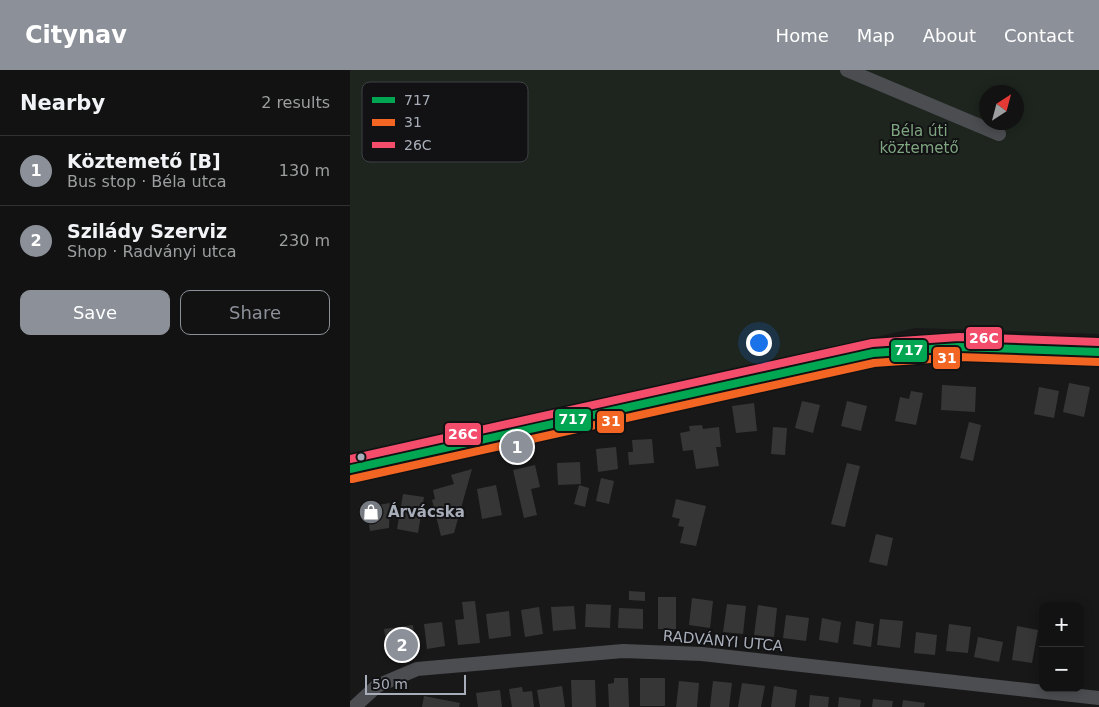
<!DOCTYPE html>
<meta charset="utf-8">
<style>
:root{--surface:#121212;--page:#1b1b1b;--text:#f1f3f6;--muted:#9c9e9f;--line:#313232;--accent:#8c9099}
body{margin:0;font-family:"DejaVu Sans",sans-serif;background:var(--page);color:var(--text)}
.controls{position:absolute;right:15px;bottom:15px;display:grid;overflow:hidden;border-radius:10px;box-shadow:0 2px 12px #0003}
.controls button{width:45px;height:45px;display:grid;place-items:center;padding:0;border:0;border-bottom:1px solid var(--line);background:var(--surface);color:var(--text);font:25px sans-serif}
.compass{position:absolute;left:629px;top:15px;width:45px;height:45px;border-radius:50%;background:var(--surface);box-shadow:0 2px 12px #0003;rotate:36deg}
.scale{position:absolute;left:15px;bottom:12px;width:101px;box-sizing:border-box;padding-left:5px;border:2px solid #a8aeb9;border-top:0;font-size:14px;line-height:18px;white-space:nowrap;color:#a8aeb9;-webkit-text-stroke:4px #121214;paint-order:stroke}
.you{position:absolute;left:408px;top:272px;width:18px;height:18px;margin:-12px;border:4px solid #fff;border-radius:50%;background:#1a73e8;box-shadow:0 0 0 8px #1a73e833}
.badge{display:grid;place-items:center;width:32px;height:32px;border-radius:50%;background:var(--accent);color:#fff;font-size:16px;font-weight:700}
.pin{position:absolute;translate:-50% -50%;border:2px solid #fff;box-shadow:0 1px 5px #0006}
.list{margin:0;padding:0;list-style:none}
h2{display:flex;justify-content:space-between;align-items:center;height:65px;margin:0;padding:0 20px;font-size:21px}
h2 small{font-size:16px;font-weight:400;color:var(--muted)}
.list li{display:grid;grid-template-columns:32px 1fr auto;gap:15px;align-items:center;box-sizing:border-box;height:70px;padding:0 20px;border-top:1px solid var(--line)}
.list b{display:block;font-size:19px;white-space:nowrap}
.list p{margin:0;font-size:16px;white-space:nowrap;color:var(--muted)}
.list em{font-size:16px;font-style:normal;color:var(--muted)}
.actions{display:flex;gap:10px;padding:15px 20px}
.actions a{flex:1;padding:11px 0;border:1px solid var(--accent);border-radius:10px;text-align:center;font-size:18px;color:var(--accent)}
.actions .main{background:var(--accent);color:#fff}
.map{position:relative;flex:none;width:749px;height:637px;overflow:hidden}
header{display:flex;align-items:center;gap:30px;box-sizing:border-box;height:70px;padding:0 25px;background:var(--accent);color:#fff}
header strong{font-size:24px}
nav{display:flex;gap:28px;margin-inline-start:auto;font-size:18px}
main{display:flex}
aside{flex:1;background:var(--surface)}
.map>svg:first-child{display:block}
</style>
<header>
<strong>Citynav</strong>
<nav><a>Home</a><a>Map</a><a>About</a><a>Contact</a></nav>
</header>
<main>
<aside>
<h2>Nearby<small>2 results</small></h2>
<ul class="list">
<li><span class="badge">1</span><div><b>Köztemető [B]</b><p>Bus stop · Béla utca</p></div><em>130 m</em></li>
<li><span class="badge">2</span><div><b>Szilády Szerviz</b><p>Shop · Radványi utca</p></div><em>230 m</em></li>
</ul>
<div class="actions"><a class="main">Save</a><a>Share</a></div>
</aside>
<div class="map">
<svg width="749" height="637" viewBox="0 0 749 637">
<rect width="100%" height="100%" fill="#181818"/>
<path fill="#1d251e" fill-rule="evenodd" d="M 0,0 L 749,0 L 749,264 L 565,258 L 0,389 ZM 636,22 L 666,22 L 666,52 L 636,52 Z"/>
<path fill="#363637" d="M 719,313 L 740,317 L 734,347 L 713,342 Z
M 592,315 L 626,317 L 625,342 L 591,340 Z
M 689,317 L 709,321 L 704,348 L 684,344 Z
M 561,321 L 573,323 L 566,355 L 545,351 L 550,327 L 559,329 Z
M 452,331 L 470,335 L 463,363 L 445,358 Z
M 497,331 L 517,336 L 511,361 L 491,356 Z
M 404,333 L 407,361 L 386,363 L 382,336 Z
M 619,352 L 631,355 L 623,391 L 610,388 Z
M 352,355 L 353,359 L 369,357 L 371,377 L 366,377 L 369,396 L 346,399 L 343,380 L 333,381 L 330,363 L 340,361 L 339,356 Z
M 423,357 L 437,358 L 435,385 L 421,384 Z
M 302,369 L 304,393 L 279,395 L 278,382 L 283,382 L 282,370 Z
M 266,377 L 268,399 L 248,402 L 246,379 Z
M 230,392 L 231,414 L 208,415 L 207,393 Z
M 497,393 L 510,396 L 495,457 L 481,454 Z
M 185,395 L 190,417 L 181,419 L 187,445 L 174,448 L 163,400 Z
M 122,399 L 104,463 L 91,466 L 82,430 L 85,429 L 83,420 L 104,414 L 101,405 Z
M 251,408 L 264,411 L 259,434 L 246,431 Z
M 146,415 L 152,445 L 132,449 L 127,419 Z
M 229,415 L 239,418 L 235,437 L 224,434 Z
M 53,424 L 74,427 L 68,463 L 47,459 Z
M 326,429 L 356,436 L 346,476 L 330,473 L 334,457 L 328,456 L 330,449 L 322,447 Z
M 40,433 L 39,458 L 20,461 L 16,437 Z
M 526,464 L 543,468 L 537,496 L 519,492 Z
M 279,521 L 295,522 L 295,531 L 279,530 Z
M 308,527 L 326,527 L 326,559 L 308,559 Z
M 342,528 L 363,531 L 360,558 L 339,555 Z
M 125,531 L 130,573 L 108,575 L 105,550 L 114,549 L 112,532 Z
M 236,534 L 261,535 L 260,558 L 235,557 Z
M 377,534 L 396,536 L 393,564 L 373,562 Z
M 408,535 L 427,538 L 424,567 L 404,565 Z
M 224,536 L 226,559 L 203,561 L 201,537 Z
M 189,537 L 193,564 L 175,567 L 171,540 Z
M 269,538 L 293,539 L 293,559 L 268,558 Z
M 159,541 L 161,566 L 139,569 L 136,544 Z
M 436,545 L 459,548 L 456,571 L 433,568 Z
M 472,548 L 491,552 L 488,573 L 469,570 Z
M 530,549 L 553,551 L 550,578 L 527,575 Z
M 506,551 L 524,554 L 521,577 L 503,574 Z
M 92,552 L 95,576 L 77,579 L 74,554 Z
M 599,554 L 621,557 L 618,583 L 596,581 Z
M 63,555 L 66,579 L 38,583 L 34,559 Z
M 667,556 L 688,560 L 682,593 L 662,590 Z
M 566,562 L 587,565 L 585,585 L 564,583 Z
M 628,567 L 653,572 L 649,592 L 624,587 Z
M 692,584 L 693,584 L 693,596 L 689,596 Z
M 264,608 L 278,608 L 279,637 L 259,637 L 258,614 L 264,613 Z
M 290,608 L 315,608 L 315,636 L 290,636 Z
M 221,610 L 245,610 L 246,637 L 222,637 Z
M 329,611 L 349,613 L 347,637 L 326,637 Z
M 363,611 L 382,613 L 379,637 L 360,637 Z
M 392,613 L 415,616 L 411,637 L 388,637 Z
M 212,616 L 215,637 L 190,637 L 187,620 Z
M 424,616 L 447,620 L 445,637 L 421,637 Z
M 172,617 L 173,622 L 182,621 L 184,637 L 162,637 L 159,619 Z
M 150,620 L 152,637 L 128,637 L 126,623 Z
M 460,625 L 479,627 L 478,637 L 459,637 Z
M 74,626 L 110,633 L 109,637 L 72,637 Z
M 489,627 L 511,630 L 510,637 L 488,637 Z
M 523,629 L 543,631 L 542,637 L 522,637 Z
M 553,630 L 575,633 L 574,637 L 552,637 Z"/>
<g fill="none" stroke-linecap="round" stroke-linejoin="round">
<path stroke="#4b4d51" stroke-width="14" d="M 497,0 L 649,64
M 4,637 L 27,616 L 67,599 L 273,581 L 352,584 L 749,628"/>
<path stroke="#494a4c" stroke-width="22" d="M 0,399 L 523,283 L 609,277 L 749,282"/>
<g stroke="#121214" stroke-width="11">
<path id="bus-1" d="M 0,399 L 523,283 L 609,277 L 749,282"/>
</g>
<g stroke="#121214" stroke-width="11">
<path id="bus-2" d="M 2,409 L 524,293 L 609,287 L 749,292"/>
</g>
<g stroke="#121214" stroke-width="11">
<path id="bus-3" d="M 0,389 L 522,273 L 609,267 L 749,272"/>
</g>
<use href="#bus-1" stroke="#00a651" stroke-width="8"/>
<use href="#bus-2" stroke="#f26522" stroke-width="8"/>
<use href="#bus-3" stroke="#f44d6c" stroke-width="8"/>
</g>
<defs>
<g id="shop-disc" transform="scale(1.25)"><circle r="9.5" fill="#767a81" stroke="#121214"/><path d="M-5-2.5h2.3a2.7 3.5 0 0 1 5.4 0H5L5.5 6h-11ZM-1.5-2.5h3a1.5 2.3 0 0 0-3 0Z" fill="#fff"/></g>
</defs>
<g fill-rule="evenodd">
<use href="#shop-disc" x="21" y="442"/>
</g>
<circle fill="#a8aeb9" stroke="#121214" stroke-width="2" cx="11" cy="387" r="4.5"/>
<g text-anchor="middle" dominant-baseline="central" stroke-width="4" stroke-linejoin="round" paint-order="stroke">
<g font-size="15" fill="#7fa580" stroke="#121214">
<text x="569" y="61">Béla úti<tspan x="569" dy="17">köztemető</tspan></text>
</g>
<g font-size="15" font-weight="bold" fill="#a8aeb9" stroke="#121214" text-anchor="start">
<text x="38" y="442">Árvácska</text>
</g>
<g font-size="15" fill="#a8aeb9" stroke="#121214">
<text transform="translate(373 571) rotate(5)">RADVÁNYI UTCA</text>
</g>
</g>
<rect x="12" y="12" width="166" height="80" rx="8" fill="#121214" stroke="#3f4146" stroke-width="1"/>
<rect x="22" y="27" width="23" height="6" fill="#00a651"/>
<rect x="22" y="49" width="23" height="7" fill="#f26522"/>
<rect x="22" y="72" width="23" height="6" fill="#f44d6c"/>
<g font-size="14" fill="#a8aeb9">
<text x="54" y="35">717</text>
<text x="54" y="57">31</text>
<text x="54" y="80">26C</text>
</g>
<g stroke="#121214" stroke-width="2">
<rect x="615" y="256" width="38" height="24" rx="5" fill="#f44d6c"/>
<rect x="540" y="269" width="38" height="24" rx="5" fill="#00a651"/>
<rect x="582" y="276" width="29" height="24" rx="5" fill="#f26522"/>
<rect x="204" y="338" width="38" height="24" rx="5" fill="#00a651"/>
<rect x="246" y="340" width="29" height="24" rx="5" fill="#f26522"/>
<rect x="94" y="352" width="38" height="24" rx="5" fill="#f44d6c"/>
</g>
<g font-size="14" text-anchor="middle" font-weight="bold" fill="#fff">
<text x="634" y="273">26C</text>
<text x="559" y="285">717</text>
<text x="597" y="293">31</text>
<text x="223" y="354">717</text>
<text x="261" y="356">31</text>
<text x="113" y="369">26C</text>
</g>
</svg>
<div class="controls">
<button>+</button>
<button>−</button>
</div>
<svg class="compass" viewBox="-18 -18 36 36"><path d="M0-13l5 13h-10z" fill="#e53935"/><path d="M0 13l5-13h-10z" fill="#9c9e9f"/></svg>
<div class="scale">50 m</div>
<div class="you"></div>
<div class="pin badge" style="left:167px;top:377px">1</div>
<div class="pin badge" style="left:52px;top:575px">2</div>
</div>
</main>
